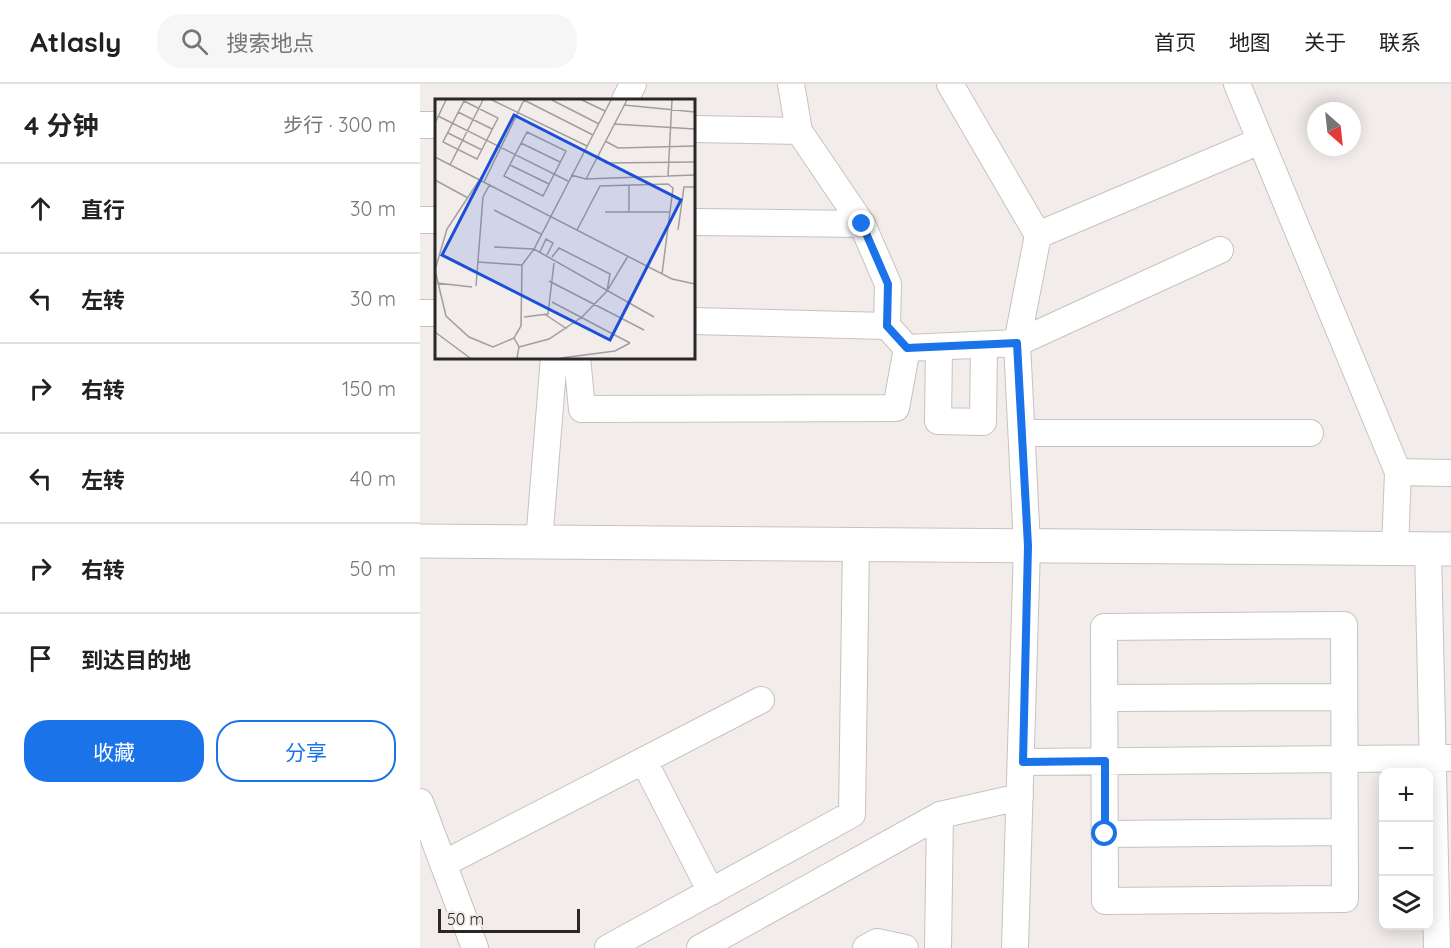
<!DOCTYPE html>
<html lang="zh">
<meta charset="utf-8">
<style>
:root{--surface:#fff;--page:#f6f6f6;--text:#222;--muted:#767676;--line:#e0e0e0;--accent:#1a73e8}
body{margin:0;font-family:Quicksand,"Noto Sans SC",sans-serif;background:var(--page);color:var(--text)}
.controls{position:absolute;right:18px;bottom:18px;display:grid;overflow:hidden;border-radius:12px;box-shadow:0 3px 15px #0003}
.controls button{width:54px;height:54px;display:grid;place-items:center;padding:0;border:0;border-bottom:2px solid var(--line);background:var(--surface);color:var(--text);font:30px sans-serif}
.compass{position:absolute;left:887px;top:18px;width:54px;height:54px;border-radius:50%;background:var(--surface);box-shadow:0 3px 15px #0003;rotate:153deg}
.scale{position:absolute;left:18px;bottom:15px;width:142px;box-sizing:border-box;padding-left:6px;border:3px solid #292727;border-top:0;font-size:16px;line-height:21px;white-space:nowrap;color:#292727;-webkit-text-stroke:4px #f2edeb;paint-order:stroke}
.stop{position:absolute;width:18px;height:18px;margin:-14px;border:4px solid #1a73e8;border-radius:50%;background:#fff}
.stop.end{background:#1a73e8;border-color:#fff;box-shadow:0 2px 6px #0008}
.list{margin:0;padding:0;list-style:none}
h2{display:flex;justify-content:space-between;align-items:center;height:78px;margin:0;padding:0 24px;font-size:26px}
h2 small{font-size:20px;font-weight:400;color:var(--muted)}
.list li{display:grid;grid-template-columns:39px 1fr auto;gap:18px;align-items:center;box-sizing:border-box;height:90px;padding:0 24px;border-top:2px solid var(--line)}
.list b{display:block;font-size:22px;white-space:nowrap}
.list em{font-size:20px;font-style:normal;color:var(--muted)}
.actions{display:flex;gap:12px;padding:18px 24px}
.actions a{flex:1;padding:14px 0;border:2px solid var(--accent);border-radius:24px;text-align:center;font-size:21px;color:var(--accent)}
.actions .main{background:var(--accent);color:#fff}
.icon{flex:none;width:33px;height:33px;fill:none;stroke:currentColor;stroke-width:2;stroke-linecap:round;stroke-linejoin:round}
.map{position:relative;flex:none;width:1031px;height:864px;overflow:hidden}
header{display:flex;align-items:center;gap:36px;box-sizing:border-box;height:84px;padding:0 30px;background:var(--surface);border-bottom:2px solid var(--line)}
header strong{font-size:28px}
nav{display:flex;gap:33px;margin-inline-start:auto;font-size:21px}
.search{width:420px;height:54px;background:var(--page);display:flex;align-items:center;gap:15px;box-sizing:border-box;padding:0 21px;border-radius:24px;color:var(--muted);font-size:22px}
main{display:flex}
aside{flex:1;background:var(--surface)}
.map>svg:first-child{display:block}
</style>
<header>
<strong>Atlasly</strong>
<div class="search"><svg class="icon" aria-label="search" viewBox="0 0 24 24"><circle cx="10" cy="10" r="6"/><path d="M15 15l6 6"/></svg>搜索地点</div>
<nav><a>首页</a><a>地图</a><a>关于</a><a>联系</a></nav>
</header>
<main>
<aside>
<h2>4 分钟<small>步行 · 300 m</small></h2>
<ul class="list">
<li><svg class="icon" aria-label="ahead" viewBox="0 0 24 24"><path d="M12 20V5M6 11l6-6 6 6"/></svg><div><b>直行</b></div><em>30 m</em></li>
<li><svg class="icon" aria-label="left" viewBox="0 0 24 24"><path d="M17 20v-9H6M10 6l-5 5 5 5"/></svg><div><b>左转</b></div><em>30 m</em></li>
<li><svg class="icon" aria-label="right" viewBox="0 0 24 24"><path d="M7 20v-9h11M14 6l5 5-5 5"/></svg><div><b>右转</b></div><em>150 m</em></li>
<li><svg class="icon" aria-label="left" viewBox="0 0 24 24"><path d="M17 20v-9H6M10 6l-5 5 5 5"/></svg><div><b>左转</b></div><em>40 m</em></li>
<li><svg class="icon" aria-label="right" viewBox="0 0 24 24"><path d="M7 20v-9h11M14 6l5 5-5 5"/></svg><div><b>右转</b></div><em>50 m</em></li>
<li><svg class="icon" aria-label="arrive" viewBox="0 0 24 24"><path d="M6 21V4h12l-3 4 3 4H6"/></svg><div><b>到达目的地</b></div></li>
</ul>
<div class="actions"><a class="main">收藏</a><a>分享</a></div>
</aside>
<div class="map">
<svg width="1031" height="864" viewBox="0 0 1031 864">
<rect width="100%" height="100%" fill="#f2edeb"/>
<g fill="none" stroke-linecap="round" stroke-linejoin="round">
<g stroke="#c7c2c0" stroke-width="28">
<path id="minor" d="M 371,0 L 379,47 L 442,140 L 468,200 L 467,242 L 487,264 L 597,259 L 800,166
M 530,0 L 618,151 L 597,259 L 607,462 L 595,864
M 817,0 L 978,388 L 975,465
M 205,16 L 213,0
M 0,41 L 16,41
M 273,45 L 379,47
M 0,136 L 16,136
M 273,138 L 442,140
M 618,151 L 840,57
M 0,229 L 16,229
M 273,237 L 467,242
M 519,263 L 518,337 L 563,338 L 564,261
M 157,273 L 162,325 L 476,324 L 487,264
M 602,349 L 890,349
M 978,388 L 1031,389
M 119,458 L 134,273
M 1008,465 L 1017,864
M 924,541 L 925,815 L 685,817 L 684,543 Z
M 684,614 L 924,613
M 224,677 L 291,808
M 603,678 L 1031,674
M 0,718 L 55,864
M 685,750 L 925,748
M 23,780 L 341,616
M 188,864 L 432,730 L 436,460
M 280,864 L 520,731 L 600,713
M 446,864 L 457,858 L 485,864
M 518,864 L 520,731"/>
</g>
<g stroke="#c7c2c0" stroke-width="35">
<path id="major" d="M 0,457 L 1031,465"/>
</g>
<use href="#minor" stroke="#fff" stroke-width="26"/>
<use href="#major" stroke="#fff" stroke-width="33"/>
</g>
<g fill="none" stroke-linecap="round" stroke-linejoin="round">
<path stroke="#1a73e8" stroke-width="8" d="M 442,140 L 468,200 L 467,242 L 487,264 L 597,259 L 608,462 L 603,678 L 685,677 L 685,750"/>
</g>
<g transform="translate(15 15)">
<rect width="260" height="260" fill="#f2edeb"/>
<path fill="none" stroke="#a29e9d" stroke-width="1.5" d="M 57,1 L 152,47M 89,1 L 158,36M 117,1 L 164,25M 147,1 L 170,12M 29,2 L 63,19 L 42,60 L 8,43 ZM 189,6 L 260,13M 23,13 L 57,30M 3,17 L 133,82M 0,24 L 11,1M 179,25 L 260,30M 92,33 L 131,52 L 108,97 L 69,77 ZM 13,34 L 47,51M 170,42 L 183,49 L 260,47M 86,44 L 125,63M 163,57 L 171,64 L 260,63M 0,58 L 237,180 L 260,185M 15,66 L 48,1M 75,66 L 114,85M 136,76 L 151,80 L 260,76M 233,77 L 237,1M 45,80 L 12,130 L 0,171 L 11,217 L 34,238 L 58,248 L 79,239 L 86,227 L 87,166 L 99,150 L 176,1M 151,80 L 192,1M 0,81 L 33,99M 49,83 L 89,1M 194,86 L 194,113M 59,111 L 106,135M 170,113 L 235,113M 142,131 L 165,87 L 233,85 L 238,89 L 227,175M 243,131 L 249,88 L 260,88M 59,148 L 99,150 L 219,218M 105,153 L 111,140 L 118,144 L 112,156M 117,158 L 124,149 L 175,175 L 172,192M 43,163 L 87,166M 114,182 L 209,231M 2,184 L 37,188M 41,187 L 48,98 L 55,85M 117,203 L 195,244M 111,216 L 132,230M 89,218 L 113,215 L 119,164M 0,233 L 35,259M 79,239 L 84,248 L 82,259M 84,248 L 114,240 L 147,218 L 172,192 L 193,157M 126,259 L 180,252 L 195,244"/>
<path fill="#1d4ed8" fill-opacity="0.15" stroke="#1d4ed8" stroke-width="3" d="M 79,16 L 246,101 L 175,241 L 7,156 Z"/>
<rect width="260" height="260" fill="none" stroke="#292727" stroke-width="3"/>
</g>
</svg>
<div class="controls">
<button>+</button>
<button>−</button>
<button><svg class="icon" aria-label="layers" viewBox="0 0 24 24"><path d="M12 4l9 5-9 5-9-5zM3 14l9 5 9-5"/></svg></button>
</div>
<svg class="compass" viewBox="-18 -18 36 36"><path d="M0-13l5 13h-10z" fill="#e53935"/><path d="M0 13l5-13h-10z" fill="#767676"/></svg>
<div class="scale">50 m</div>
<div class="stop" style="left:685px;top:750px"></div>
<div class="stop end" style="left:442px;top:140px"></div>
</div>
</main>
